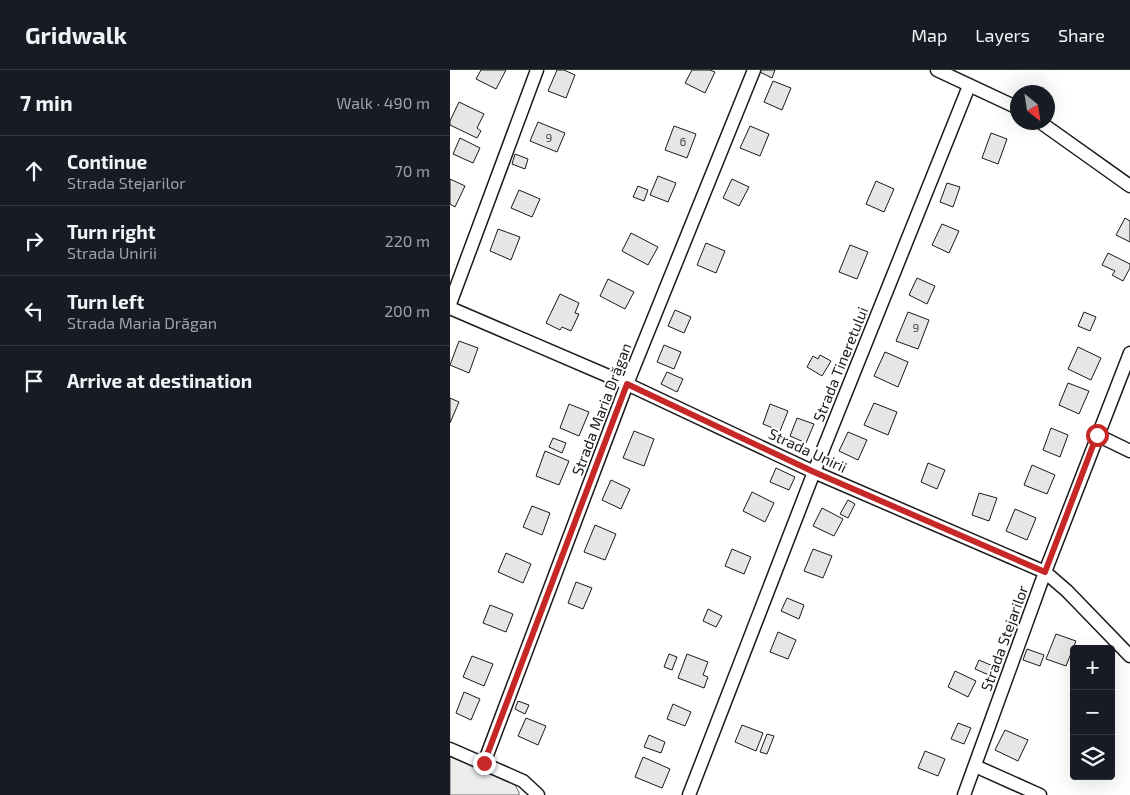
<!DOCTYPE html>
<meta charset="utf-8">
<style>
:root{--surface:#171b24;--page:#20242c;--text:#f1f3f6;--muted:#9ea1a6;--line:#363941}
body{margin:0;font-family:"Exo 2",sans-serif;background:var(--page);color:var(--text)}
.controls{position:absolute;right:15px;bottom:15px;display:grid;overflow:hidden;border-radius:5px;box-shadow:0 5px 20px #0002}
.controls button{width:45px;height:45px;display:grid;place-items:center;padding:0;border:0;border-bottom:1px solid var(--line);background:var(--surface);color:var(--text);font:25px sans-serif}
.compass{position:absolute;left:560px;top:15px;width:45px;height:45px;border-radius:50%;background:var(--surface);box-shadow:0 5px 20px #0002;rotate:150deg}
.stop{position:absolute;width:15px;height:15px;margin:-11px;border:4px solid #c62828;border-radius:50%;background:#fff}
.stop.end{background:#c62828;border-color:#fff;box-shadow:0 1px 5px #0008}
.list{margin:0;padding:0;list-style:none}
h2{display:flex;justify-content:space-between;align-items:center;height:65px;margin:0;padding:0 20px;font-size:21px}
h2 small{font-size:16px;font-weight:400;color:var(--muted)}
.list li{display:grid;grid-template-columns:32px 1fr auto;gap:15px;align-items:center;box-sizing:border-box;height:70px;padding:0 20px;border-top:1px solid var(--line)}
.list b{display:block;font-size:19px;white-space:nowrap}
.list p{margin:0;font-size:16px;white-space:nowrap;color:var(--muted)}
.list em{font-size:16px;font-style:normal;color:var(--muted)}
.icon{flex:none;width:28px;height:28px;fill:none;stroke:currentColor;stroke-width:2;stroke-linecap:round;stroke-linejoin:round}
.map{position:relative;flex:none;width:680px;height:725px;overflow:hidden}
header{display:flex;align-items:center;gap:30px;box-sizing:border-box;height:70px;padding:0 25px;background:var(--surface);border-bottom:1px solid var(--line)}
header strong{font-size:24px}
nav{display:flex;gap:28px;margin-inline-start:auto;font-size:18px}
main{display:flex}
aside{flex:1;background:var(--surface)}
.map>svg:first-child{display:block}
</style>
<header>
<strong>Gridwalk</strong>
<nav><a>Map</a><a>Layers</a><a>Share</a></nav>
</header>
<main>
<aside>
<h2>7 min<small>Walk · 490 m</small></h2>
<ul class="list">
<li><svg class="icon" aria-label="ahead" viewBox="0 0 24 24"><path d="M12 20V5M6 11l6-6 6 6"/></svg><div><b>Continue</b><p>Strada Stejarilor</p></div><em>70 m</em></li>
<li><svg class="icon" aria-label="right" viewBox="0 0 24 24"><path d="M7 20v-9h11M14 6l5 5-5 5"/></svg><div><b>Turn right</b><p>Strada Unirii</p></div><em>220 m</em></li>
<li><svg class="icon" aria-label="left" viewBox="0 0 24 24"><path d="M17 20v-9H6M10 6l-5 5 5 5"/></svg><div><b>Turn left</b><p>Strada Maria Drăgan</p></div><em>200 m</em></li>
<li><svg class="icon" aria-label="arrive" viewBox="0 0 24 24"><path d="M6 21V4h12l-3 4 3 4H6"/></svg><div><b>Arrive at destination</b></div></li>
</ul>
</aside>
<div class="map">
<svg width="680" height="725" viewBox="0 0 680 725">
<rect width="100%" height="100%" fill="#fff"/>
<path fill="#ededed" stroke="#6a6a6a" d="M 0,686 L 31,698 L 65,715 L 69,722 L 69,725 L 0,725 Z"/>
<path fill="#e6e6e6" stroke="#1a1a1a" d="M 31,0 L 56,0 L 46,19 L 26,9 Z
M 107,0 L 114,0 L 125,5 L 116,28 L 98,21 Z
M 242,0 L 260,0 L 265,2 L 255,23 L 235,13 Z
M 306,0 L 325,0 L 322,8 Z
M 323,11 L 341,18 L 332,40 L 314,32 Z
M 9,32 L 34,44 L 27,58 L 31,61 L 27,68 L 0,55 L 0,51 Z
M 88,52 L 115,63 L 107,82 L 80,71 Z
M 224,56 L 246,64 L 237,88 L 215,80 Z
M 300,56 L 319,64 L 310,86 L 290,78 Z
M 541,63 L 557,69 L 548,94 L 532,88 Z
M 10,68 L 30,78 L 23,93 L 3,84 Z
M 65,84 L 78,89 L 75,99 L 62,94 Z
M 208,106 L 226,113 L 218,132 L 200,125 Z
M 0,109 L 15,116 L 5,137 L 0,134 Z
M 282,109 L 299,117 L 289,136 L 273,128 Z
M 426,111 L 444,119 L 434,142 L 416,134 Z
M 497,113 L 510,117 L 503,137 L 490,132 Z
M 188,116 L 198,120 L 194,131 L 183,127 Z
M 69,120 L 90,129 L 82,147 L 61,138 Z
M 675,148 L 680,151 L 680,172 L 666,165 Z
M 492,154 L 509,161 L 499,183 L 482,175 Z
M 48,159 L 70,167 L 61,190 L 40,181 Z
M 181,163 L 208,177 L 198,195 L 172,181 Z
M 256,173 L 275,181 L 266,203 L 247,195 Z
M 400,175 L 418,182 L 407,209 L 389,202 Z
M 658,183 L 680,194 L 680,198 L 673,211 L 662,205 L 665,201 L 652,195 Z
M 467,208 L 485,216 L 477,234 L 459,225 Z
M 158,209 L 184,222 L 175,239 L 150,226 Z
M 110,224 L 129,233 L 125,243 L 129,244 L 121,261 L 112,257 L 110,260 L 96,253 Z
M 225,240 L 241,247 L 234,263 L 218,256 Z
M 458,242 L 479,250 L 468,279 L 446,271 Z
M 634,242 L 646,247 L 640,261 L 628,256 Z
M 9,271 L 28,278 L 19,303 L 0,295 Z
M 214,275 L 231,282 L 224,299 L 207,292 Z
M 628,277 L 651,288 L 641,310 L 618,299 Z
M 435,282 L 458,292 L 448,317 L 424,306 Z
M 370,285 L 381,291 L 372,306 L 357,297 L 363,286 L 368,289 Z
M 217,302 L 233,309 L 227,322 L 211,314 Z
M 618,313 L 639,321 L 629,344 L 609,335 Z
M 0,328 L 9,332 L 0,353 Z
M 424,333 L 447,342 L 438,365 L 414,355 Z
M 119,334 L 139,342 L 129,366 L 110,358 Z
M 320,334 L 338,341 L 330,361 L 313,354 Z
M 347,348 L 364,354 L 356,373 L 340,366 Z
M 601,358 L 618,365 L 610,387 L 593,380 Z
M 184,361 L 204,369 L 194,396 L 173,388 Z
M 398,362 L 417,370 L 408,390 L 389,381 Z
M 103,368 L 116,373 L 112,383 L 99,377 Z
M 95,381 L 119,391 L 109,415 L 86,406 Z
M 478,393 L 495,400 L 487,419 L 471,412 Z
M 582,395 L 605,405 L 597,424 L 574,415 Z
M 326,398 L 345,407 L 339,420 L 320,412 Z
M 161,410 L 180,419 L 171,439 L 152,430 Z
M 302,422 L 324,433 L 315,452 L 293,441 Z
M 529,423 L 547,428 L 539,451 L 522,445 Z
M 398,430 L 405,434 L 398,448 L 390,444 Z
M 82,436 L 100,443 L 92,465 L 73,457 Z
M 372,438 L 393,449 L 384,466 L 363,456 Z
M 565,439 L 586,448 L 577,470 L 556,461 Z
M 145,455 L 166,464 L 155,490 L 134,482 Z
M 282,479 L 301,487 L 294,504 L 275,496 Z
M 363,479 L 382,486 L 373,508 L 354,501 Z
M 56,483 L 81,494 L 73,513 L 48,502 Z
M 126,512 L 142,518 L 133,539 L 118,533 Z
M 337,528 L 354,535 L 349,549 L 331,541 Z
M 40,535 L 63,544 L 56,562 L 33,553 Z
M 258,539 L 272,546 L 266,557 L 253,551 Z
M 328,562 L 346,570 L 338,589 L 320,582 Z
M 606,564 L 626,571 L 616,596 L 596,589 Z
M 577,579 L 594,585 L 590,596 L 573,590 Z
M 219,584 L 227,587 L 222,600 L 214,597 Z
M 237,584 L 258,592 L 253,605 L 258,607 L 254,618 L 228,608 Z
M 22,586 L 43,594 L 34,616 L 13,607 Z
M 529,590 L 543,596 L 539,605 L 525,599 Z
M 505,601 L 526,611 L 518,627 L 498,617 Z
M 14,622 L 30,629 L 21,650 L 6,643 Z
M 68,631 L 79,635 L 75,644 L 65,639 Z
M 223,634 L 241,642 L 235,656 L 217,649 Z
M 76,648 L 96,656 L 88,675 L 68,666 Z
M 508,653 L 521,658 L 514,674 L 501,669 Z
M 292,655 L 313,663 L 306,681 L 285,672 Z
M 555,660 L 578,670 L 568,691 L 545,680 Z
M 317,664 L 324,666 L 317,684 L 310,682 Z
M 199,665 L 215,672 L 211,683 L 194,677 Z
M 475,681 L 495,689 L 488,706 L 468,698 Z
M 193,687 L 220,699 L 212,718 L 185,707 Z"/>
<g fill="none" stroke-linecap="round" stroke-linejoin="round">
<g stroke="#1a1a1a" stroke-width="15">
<path id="minor" d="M 487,0 L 568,38
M 590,52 L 680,116
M 0,234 L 87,0
M 0,238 L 177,314 L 364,402 L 595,502 L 617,521 L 680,586
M 647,365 L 680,381
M 0,679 L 73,711 L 88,725
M 34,693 L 177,314 L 304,0
M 525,696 L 590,725
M 239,725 L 364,402 L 519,16
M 514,725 L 595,502 L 680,283"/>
</g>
<use href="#minor" stroke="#fff" stroke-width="12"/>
</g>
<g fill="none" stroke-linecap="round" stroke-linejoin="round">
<path stroke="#c62828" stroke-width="6" d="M 34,693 L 177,314 L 364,402 L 595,502 L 647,365"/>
</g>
<g text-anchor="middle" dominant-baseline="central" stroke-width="4" stroke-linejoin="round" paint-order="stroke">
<g font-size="12" fill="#4d4d4d">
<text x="99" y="67">9</text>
<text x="233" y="71">6</text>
<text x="466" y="257">9</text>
</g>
<g font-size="15" fill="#1a1a1a" stroke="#fff">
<text transform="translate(390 294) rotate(-68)">Strada Tineretului</text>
<text transform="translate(151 339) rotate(-69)">Strada Maria Drăgan</text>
<text transform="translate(358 380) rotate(25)">Strada Unirii</text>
<text transform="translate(554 568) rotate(-70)">Strada Stejarilor</text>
</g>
</g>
</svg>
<div class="controls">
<button>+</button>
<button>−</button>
<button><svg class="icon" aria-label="layers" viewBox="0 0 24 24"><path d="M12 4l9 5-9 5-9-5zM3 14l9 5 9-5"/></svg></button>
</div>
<svg class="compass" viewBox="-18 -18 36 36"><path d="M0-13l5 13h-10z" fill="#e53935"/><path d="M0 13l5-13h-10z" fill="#9ea1a6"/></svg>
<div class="stop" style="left:647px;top:365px"></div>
<div class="stop end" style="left:34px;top:693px"></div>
</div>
</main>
